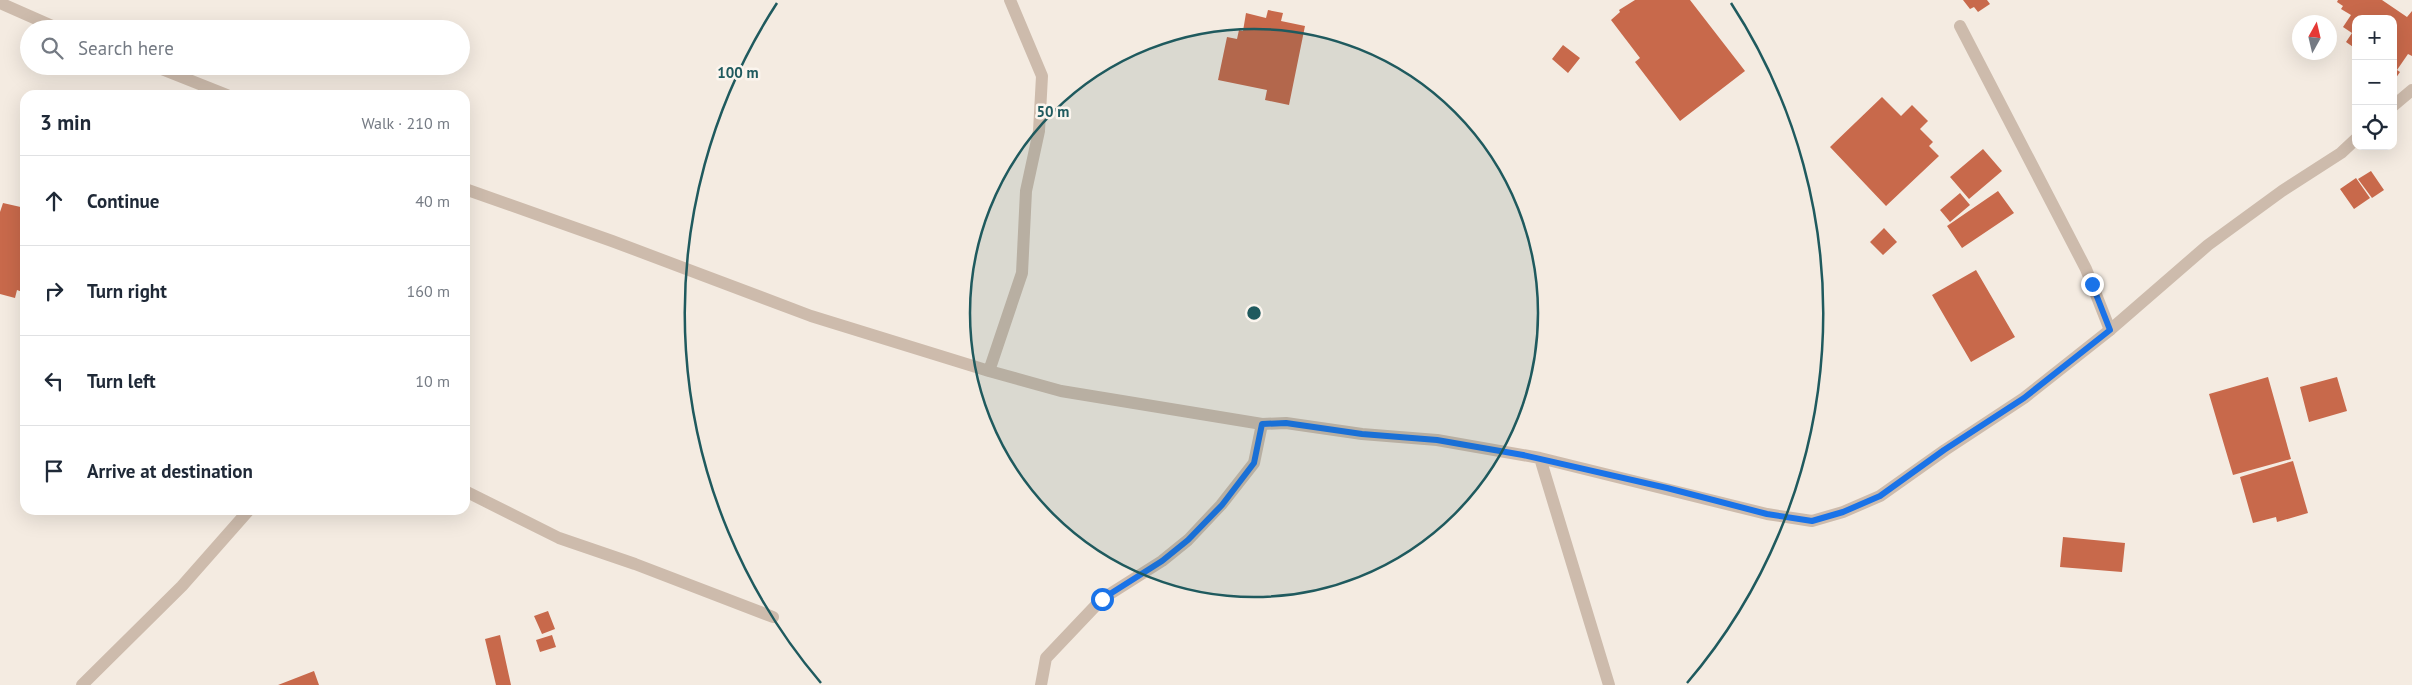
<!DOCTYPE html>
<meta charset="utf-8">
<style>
:root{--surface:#fff;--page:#f2f2f3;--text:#1f2937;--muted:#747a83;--line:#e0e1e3}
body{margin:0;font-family:"PT Sans",sans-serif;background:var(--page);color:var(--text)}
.controls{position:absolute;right:15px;top:15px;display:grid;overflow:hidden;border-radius:10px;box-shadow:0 5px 20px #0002}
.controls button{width:45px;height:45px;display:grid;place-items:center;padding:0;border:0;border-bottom:1px solid var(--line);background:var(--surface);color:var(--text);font:25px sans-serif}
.compass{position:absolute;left:2292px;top:15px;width:45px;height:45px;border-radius:50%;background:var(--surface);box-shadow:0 5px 20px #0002;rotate:8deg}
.stop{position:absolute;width:15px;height:15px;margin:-11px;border:4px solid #1a73e8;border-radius:50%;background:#fff}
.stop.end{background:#1a73e8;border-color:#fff;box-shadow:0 1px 5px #0008}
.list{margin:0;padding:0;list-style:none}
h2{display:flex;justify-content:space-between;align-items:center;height:65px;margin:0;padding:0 20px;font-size:21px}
h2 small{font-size:16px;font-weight:400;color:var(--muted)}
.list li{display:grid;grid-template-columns:32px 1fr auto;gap:15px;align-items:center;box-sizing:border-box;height:90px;padding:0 20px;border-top:1px solid var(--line)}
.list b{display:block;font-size:19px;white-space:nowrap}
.list em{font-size:16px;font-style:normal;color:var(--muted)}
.icon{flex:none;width:28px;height:28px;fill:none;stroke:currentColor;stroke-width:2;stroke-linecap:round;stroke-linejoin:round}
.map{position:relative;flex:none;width:2412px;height:685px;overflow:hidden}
.search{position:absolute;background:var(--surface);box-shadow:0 5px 20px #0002;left:20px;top:20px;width:450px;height:55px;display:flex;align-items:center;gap:12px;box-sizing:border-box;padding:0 18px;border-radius:28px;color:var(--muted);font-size:19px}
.panel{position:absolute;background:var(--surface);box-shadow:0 5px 20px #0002;left:20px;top:90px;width:450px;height:425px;border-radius:15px}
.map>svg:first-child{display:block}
</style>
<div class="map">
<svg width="2412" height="685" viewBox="0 0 2412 685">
<rect width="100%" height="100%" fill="#f4ebe1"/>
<path fill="#c8694b" d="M 1635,0 L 1690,0 L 1745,71 L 1680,121 L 1635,62 L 1640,58 L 1611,20 L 1620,12 L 1619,10 Z
M 1963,0 L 1987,0 L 1990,4 L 1978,12 L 1974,7 L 1970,9 Z
M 2338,0 L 2382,0 L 2407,17 L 2412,11 L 2412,56 L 2408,54 L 2397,70 L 2400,72 L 2393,82 L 2393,19 L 2356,19 L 2356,49 L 2346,42 L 2352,33 L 2343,27 L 2351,15 L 2341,9 L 2343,6 L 2337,2 Z
M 1268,10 L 1283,13 L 1281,21 L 1305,26 L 1289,105 L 1265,100 L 1267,90 L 1218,80 L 1227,37 L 1237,39 L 1239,30 L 1243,31 L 1246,13 L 1266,18 Z
M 1563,45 L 1580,58 L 1568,73 L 1552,59 Z
M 1882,97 L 1901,116 L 1912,105 L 1928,121 L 1920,129 L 1933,142 L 1929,146 L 1939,156 L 1886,206 L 1830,147 Z
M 1983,149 L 2002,171 L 1969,199 L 1950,177 Z
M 2371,171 L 2384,190 L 2372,198 L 2358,179 Z
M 2356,178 L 2370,198 L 2354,209 L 2340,189 Z
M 1998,191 L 2014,213 L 1962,248 L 1947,226 Z
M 1960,193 L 1970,205 L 1950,222 L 1940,210 Z
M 3,203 L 25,208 L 25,293 L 17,290 L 15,298 L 0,294 L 0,212 Z
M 1884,228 L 1897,242 L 1883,255 L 1870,242 Z
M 1976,270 L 2015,337 L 1971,362 L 1932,295 Z
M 2268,377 L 2291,459 L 2233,475 L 2209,394 Z
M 2337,377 L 2347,411 L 2309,422 L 2300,387 Z
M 2293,461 L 2308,513 L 2277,522 L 2276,517 L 2253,523 L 2240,477 Z
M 2063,537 L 2125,543 L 2122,572 L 2060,567 Z
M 548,611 L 555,629 L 542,634 L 534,616 Z
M 500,635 L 511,685 L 496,685 L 485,639 Z
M 552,635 L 556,647 L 540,652 L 536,640 Z
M 314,671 L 319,685 L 278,685 Z"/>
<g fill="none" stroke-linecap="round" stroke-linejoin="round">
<path stroke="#cdbbac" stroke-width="12" d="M 1960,26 L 2086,269 L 2110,330
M 1041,685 L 1046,658 L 1102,599 L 1162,561 L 1188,540 L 1221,505 L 1254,463 L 1262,424"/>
<path stroke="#cdbbac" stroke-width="12" d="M 0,3 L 59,29
M 154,66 L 227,95
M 2393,106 L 2412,90
M 465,189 L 612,241 L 811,316 L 989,371 L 1061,391 L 1262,424 L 1286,423 L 1362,434 L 1437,440 L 1540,458 L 1767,514 L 1812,521 L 1843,512 L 1880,496 L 1945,450 L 2024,398 L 2110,330 L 2208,245 L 2282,191 L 2341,153 L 2356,139
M 989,371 L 1022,273 L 1026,191 L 1039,131 L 1042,76 L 1010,0
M 1540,458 L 1609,685
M 465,491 L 559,538 L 635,564 L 773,617
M 82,685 L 182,586 L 249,510"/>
</g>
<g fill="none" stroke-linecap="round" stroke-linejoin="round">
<path stroke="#1a73e8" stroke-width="6" d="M 1102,599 L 1162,561 L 1188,540 L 1222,505 L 1254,463 L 1262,424 L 1286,423 L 1362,434 L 1437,440 L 1523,455 L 1667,488 L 1767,514 L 1812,521 L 1843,512 L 1880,496 L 1944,450 L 2024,398 L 2110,330 L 2092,284"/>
</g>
<circle cx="1254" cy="313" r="284" fill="#1f5a5e" fill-opacity=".12"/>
<g fill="none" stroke="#1f5a5e" stroke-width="2.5">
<circle cx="1254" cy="313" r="284"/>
<path d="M821 683A569 569 0 0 1 777 3M1731 3A569 569 0 0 1 1687 683"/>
</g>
<circle cx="1254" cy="313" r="8" fill="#1f5a5e" stroke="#fbf5ee" stroke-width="2.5"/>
<g font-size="15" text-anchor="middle" font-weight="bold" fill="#1f5a5e" stroke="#fbf5ee" stroke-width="5" stroke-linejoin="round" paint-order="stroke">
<text x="738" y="78">100 m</text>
<text x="1053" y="117">50 m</text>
</g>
</svg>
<div class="controls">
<button>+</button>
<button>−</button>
<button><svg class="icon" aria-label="locate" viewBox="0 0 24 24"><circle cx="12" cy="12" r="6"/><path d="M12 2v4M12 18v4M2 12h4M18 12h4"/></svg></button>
</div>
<svg class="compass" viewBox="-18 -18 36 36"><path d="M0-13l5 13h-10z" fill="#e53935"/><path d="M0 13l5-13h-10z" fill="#747a83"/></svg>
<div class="stop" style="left:1102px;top:599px"></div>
<div class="stop end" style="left:2092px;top:284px"></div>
<div class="search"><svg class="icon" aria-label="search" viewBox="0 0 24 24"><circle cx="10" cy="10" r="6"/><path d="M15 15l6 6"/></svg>Search here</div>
<section class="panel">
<h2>3 min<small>Walk · 210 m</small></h2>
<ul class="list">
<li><svg class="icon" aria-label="ahead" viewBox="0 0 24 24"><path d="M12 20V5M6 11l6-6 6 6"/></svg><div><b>Continue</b></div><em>40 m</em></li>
<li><svg class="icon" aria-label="right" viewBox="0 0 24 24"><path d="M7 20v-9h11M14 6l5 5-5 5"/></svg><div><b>Turn right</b></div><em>160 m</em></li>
<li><svg class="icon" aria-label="left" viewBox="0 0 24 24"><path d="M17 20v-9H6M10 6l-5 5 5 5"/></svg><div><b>Turn left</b></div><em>10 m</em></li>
<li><svg class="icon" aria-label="arrive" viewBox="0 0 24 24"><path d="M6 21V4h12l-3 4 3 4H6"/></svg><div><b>Arrive at destination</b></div></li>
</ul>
</section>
</div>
